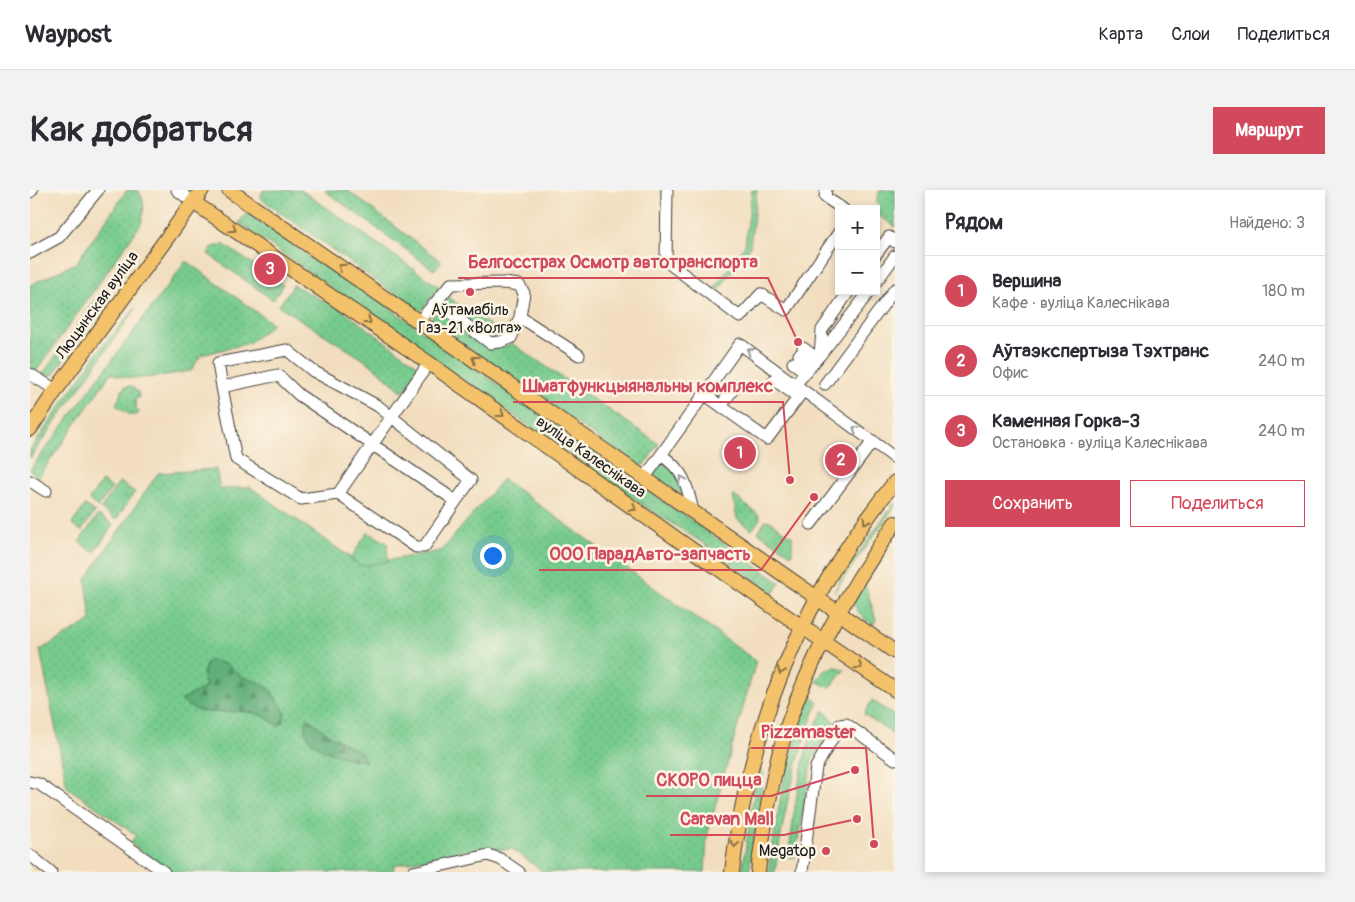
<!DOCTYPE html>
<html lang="ru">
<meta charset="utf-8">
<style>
:root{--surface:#fff;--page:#f2f2f3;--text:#2b2b33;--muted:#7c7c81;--line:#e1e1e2;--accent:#d1495b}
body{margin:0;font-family:Pangolin,sans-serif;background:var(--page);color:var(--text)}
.controls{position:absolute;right:15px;top:15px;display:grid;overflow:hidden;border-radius:0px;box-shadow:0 2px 8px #0003}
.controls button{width:45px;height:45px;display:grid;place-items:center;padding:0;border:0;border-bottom:1px solid var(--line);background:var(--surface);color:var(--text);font:25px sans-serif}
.you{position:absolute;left:462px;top:365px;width:18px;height:18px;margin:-12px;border:4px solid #fff;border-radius:50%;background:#1a73e8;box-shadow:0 0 0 8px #1a73e833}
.badge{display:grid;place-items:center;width:32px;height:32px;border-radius:50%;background:var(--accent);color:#fff;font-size:16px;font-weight:700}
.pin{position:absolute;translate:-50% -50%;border:2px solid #fff;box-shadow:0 1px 5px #0006}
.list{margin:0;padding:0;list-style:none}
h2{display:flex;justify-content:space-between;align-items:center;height:65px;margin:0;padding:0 20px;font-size:21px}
h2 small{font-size:16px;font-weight:400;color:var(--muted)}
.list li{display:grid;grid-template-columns:32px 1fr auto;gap:15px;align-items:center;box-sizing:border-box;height:70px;padding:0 20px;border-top:1px solid var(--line)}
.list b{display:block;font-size:19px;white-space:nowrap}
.list p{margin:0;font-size:16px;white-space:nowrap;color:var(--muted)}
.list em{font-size:16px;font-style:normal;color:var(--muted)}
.actions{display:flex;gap:10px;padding:15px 20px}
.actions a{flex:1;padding:11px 0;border:1px solid var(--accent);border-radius:0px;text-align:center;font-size:18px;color:var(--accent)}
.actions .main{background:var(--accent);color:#fff}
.map{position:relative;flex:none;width:865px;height:682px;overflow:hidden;border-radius:0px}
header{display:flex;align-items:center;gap:30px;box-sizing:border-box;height:70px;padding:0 25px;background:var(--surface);border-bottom:1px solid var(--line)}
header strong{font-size:24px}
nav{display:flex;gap:28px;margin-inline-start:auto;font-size:18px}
.intro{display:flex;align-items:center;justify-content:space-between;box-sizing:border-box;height:120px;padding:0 30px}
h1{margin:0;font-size:35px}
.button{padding:12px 22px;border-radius:0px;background:var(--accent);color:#fff;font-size:18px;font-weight:700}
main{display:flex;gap:30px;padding:0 30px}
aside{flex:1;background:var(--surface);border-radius:0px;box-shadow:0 2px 8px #0003}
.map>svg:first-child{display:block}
</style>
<header>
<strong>Waypost</strong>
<nav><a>Карта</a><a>Слои</a><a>Поделиться</a></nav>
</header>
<div class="intro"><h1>Как добраться</h1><a class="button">Маршрут</a></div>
<main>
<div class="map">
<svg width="865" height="682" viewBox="0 0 865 682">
<defs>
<pattern id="grass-dots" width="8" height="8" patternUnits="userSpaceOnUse" patternTransform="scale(1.25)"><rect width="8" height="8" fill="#77cb8e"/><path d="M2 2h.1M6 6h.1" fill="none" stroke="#66ae7a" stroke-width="1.8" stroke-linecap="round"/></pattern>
<pattern id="forest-firs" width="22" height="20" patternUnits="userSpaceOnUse" patternTransform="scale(1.25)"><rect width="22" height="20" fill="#61af79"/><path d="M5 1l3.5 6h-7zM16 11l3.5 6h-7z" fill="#4f8e62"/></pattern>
<pattern id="park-tufts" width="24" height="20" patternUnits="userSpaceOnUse" patternTransform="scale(1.25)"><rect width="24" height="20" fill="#77cb8e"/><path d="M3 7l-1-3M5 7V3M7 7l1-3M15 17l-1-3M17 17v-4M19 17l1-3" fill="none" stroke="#66ae7a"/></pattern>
</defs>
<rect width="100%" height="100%" fill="#fcf5e5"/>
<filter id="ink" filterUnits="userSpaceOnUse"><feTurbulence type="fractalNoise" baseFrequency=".02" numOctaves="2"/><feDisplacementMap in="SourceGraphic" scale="10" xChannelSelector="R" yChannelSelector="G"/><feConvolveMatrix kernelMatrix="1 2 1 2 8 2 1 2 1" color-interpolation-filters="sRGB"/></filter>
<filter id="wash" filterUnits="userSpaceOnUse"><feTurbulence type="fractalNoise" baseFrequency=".0096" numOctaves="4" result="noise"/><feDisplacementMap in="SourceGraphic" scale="20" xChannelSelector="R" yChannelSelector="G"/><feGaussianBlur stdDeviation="1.12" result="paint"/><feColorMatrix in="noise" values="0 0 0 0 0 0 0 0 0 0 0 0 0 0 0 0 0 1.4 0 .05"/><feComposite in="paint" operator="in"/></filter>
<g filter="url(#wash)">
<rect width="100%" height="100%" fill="#f2debf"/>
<path fill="url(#grass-dots)" stroke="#4a7455" d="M 97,0 L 108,0 C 116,12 114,20 111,34 L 5,183 L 0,180 L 0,95 L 46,73 Z
M 233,0 L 271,0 L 409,97 L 392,120 L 389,121 L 230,8 Z
M 294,0 L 317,0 L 412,72 L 404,80 Z
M 722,0 L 727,0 L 720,57 L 683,107 L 681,103 L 715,55 Z
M 850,0 L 865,0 L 865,37 L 850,26 L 846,30 L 846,21 L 850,16 L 846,13 Z
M 217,22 L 286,72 L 323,92 L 750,393 L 743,403 L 670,351 L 611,314 L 209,33 Z
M 193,54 L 253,95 L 243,110 L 178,64 L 181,58 Z
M 156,71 L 243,134 L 219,153 L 171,165 L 161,181 C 136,184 103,194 81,183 L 8,288 L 0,280 Z
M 77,94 L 79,96 L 53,142 L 23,185 L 12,185 Z
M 263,95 L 312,120 L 390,177 L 373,202 L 339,173 L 249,116 Z
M 416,106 L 474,145 L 466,148 L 459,148 L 411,111 Z
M 106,118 L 0,268 L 0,260 L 74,154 Z
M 405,123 L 411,123 L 458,157 L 466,158 L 483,154 L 629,254 L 614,275 L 607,275 L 404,134 L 401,128 Z
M 101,196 L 108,202 L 109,208 L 105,209 L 106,219 L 110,221 L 107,225 L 100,225 L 86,215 L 94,197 Z
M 632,272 L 647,283 L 652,306 L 623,284 Z
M 186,279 L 190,299 L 220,297 L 331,375 L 411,361 L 473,289 L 726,471 L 677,646 L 675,682 L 514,682 L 482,659 L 440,660 L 364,675 L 363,682 L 139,682 L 100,653 L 106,645 L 37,597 L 10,460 L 61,431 L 56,389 L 128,283 Z
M 72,291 L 82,298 L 68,317 L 59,310 Z
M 703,305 L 729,325 L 730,329 L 722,340 L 707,329 Z
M 865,312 L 865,316 L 804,402 L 813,385 Z
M 55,315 L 65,322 L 51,341 L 42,334 Z
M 738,330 L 762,346 L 762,365 L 728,342 L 735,331 Z
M 828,392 L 836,397 L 846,430 L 843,435 C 823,420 821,416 828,392 Z
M 805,477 L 815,479 L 800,498 L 786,491 L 794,481 Z
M 780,505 L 788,512 C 765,570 754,621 745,682 L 738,682 L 753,593 Z
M 842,510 L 863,525 L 865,546 L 834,524 Z
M 794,520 L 805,532 L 782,570 L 765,667 L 758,667 C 766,618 768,562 794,520 Z
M 730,578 L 734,583 L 719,682 L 712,682 L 727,585 Z"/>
<path fill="url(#forest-firs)" stroke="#3e664a" d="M 181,470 L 198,475 L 212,487 L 229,492 L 239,498 L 255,522 L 253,533 L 248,536 C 242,532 235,526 228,524 C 201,516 173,532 151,510 L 176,497 L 173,485 L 176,473 Z
M 277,527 L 299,545 L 330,562 L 336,571 C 317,569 282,562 275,541 Z"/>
<path fill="url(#park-tufts)" stroke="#4a7455" d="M 89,292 L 105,302 L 86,330 L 71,319 Z
M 68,325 L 83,335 L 64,363 L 49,352 Z
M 338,342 L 357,353 L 358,372 L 331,376 L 320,369 Z"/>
</g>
<g filter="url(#ink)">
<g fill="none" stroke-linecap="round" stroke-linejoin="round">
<g stroke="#3c3934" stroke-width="13">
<path id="minor" d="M 147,0 L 163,12
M 637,0 L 636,71 L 710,127 L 731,104 L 756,120 L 809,42
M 796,0 L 795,7 L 813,19
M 0,2 L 2,0
M 0,63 L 29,47 L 68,0
M 846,64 L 859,47 L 865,52
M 846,92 L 865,66
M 406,112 L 421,94 L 474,93 L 489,95 L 494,103 L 490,127
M 390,130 L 406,112 L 460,153 L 470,152 L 481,148 L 490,127 L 549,165
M 773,158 L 787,168
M 769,165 L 782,174
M 790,165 L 840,101
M 763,173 L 776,182
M 0,184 L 26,200
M 744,190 L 768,207
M 795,194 L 865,99
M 765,195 L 790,165 L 792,140 L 819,101
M 192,197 L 206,269 L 271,309 L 308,304 L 399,173
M 674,204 L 737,249 L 773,201
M 691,216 L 706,195
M 631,265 C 654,280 657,295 663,321
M 613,287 L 616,286 L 710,154 L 865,268
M 0,291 L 16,301
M 308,304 L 386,357 L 394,357 L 426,311 L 269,205 L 248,185 L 192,197 L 188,173 L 257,160 L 283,181 L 348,216 L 441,290 L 426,311
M 781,334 L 843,251
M 0,592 L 9,594 L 134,682
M 0,665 L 21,682
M 383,682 L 458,665 L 470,669 L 489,682
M 772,682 L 786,577 L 810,535 L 816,534 L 865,569"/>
</g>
<g stroke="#3c3934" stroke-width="16">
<path id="major" d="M 199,0 L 865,462
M 163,12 L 399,173 L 740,415 L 865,500
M 0,239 L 26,200 L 172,0
M 702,682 C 719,537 773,405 865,292
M 728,682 C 734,633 742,584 757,537 C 781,465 822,395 865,333"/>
</g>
<use href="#minor" stroke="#fff" stroke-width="11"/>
<use href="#major" stroke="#f3c26a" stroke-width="14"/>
</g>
<defs><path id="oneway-chevron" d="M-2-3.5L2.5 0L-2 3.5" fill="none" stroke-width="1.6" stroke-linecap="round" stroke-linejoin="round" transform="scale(1.25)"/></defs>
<g stroke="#886f43">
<use href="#oneway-chevron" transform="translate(203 39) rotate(34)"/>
<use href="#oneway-chevron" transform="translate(311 77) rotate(-146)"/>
<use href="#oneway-chevron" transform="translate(338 131) rotate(35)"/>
<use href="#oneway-chevron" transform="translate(445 169) rotate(-145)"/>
<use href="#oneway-chevron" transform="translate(471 224) rotate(36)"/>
<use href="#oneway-chevron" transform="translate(603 318) rotate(35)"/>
<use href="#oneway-chevron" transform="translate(836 331) rotate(125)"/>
<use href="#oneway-chevron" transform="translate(829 476) rotate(33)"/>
<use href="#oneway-chevron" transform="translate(751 481) rotate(111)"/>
<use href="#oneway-chevron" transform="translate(705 654) rotate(98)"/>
</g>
<g stroke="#999">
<use href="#oneway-chevron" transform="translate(720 161) rotate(-144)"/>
<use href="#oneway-chevron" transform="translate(826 239) rotate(-144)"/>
<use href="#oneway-chevron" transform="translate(652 289) rotate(-113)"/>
</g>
</g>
<g fill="#d1495b" stroke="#fcf5e5" stroke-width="2">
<circle cx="440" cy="102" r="5"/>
<circle cx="796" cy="661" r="5"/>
</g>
<g text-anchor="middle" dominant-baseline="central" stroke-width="5" stroke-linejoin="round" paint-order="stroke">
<g font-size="16" fill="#1c1c1c" stroke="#fcf5e5">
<text transform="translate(67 115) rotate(-54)">Люцынская вуліца</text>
<text transform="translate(561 267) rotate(35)">вуліца Калеснікава</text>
</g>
<g font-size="16" fill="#1c1c1c" stroke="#fcf5e5">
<text x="440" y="120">Аўтамабіль<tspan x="440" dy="18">Газ-21 «Волга»</tspan></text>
<text x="786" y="661" text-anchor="end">Megatop</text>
</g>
</g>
<path fill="none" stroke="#d1495b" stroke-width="2" d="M768 152L738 88H428M760 290L753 212H483M784 307L731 380H509M844 654L836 558H721M825 580L741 606H616M827 629L754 645H640"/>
<g fill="#d1495b" stroke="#fcf5e5" stroke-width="2">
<circle cx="768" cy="152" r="5"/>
<circle cx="760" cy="290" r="5"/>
<circle cx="784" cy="307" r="5"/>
<circle cx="844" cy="654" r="5"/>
<circle cx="825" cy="580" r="5"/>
<circle cx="827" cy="629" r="5"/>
</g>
<g font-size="18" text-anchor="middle" font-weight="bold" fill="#d1495b" stroke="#fcf5e5" stroke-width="5" stroke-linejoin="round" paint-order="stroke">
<text x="583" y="78">Белгосстрах Осмотр автотранспорта</text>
<text x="618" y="202">Шматфункцыянальны комплекс</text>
<text x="620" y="370">ООО ПарадАвто-запчасть</text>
<text x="778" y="548">Pizzamaster</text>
<text x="679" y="596">СКОРО пицца</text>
<text x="697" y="635">Caravan Mall</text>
</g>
</svg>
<div class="controls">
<button>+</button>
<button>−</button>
</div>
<div class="you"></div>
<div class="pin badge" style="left:710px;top:263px">1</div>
<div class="pin badge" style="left:811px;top:270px">2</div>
<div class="pin badge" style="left:240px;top:79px">3</div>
</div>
<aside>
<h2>Рядом<small>Найдено: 3</small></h2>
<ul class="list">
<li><span class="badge">1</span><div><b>Вершина</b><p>Кафе · вуліца Калеснікава</p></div><em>180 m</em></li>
<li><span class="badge">2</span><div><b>Аўтаэкспертыза Тэхтранс</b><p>Офис</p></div><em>240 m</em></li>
<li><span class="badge">3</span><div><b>Каменная Горка-3</b><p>Остановка · вуліца Калеснікава</p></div><em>240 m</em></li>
</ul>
<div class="actions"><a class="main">Сохранить</a><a>Поделиться</a></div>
</aside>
</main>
